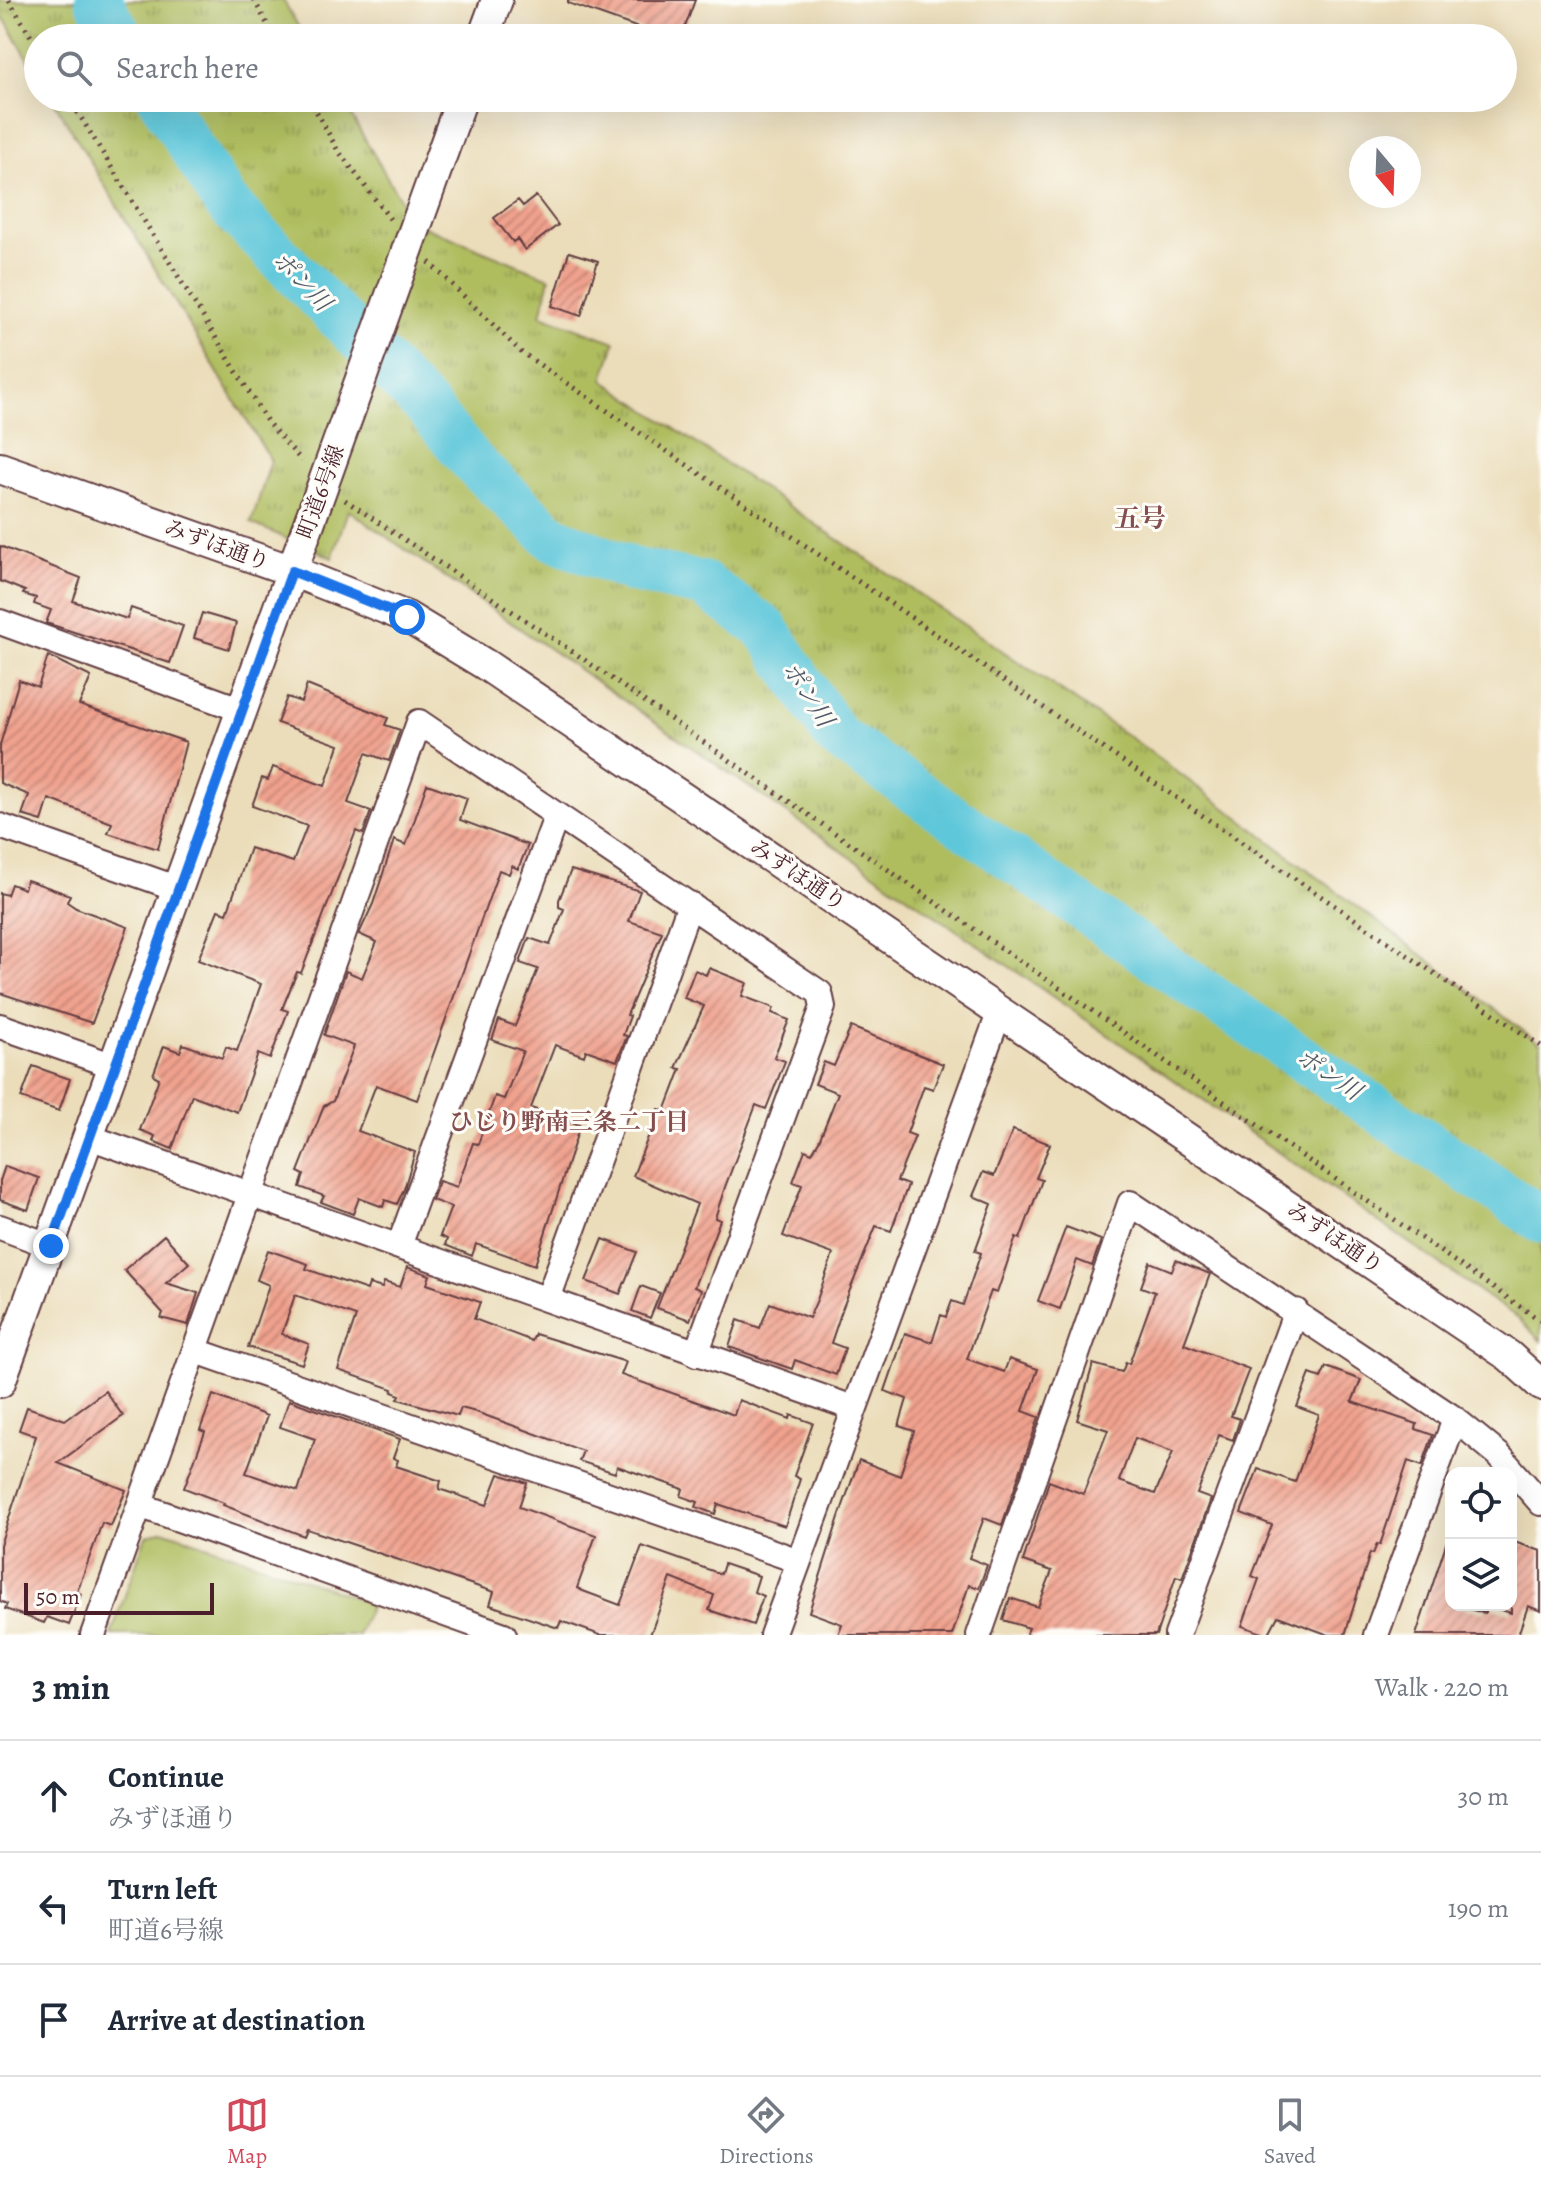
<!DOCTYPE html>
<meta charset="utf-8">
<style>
:root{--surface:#fff;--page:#f6f6f7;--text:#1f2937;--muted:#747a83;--line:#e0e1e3;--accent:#d1495b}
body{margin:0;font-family:Alegreya,"Noto Serif JP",serif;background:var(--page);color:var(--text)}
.controls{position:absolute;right:24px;bottom:24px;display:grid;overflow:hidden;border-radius:16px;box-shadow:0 8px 32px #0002}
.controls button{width:72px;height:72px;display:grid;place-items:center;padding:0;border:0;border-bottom:2px solid var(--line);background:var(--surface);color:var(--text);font:40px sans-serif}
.compass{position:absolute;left:1349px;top:136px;width:72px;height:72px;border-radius:50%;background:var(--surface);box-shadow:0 8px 32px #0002;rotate:161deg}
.scale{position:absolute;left:24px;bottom:20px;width:190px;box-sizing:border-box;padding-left:8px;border:4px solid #4a1f2b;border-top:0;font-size:22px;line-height:28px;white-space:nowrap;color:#4a1f2b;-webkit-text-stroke:6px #fdfcf7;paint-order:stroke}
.stop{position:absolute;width:24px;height:24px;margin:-18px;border:6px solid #1a73e8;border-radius:50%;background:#fff}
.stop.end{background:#1a73e8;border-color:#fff;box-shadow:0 2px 8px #0008}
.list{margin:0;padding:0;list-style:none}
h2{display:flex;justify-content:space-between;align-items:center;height:104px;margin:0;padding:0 32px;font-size:34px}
h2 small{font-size:26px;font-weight:400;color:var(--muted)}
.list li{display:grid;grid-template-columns:52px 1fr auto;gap:24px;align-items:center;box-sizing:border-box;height:112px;padding:0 32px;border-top:2px solid var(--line)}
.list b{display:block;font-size:30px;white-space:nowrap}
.list p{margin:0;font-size:26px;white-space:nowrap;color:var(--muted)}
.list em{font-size:26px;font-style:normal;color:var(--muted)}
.icon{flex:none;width:44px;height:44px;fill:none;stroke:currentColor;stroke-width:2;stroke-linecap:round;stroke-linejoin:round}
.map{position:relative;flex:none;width:1541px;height:1635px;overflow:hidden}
.search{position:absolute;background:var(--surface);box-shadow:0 8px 32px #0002;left:24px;right:24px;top:24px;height:88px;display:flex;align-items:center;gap:20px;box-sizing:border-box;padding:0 28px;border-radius:44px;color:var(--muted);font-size:30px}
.sheet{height:440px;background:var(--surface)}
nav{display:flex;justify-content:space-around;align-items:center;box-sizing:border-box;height:112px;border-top:2px solid var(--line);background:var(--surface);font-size:22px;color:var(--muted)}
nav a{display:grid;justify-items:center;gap:4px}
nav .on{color:var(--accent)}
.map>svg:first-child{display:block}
</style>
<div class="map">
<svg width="1541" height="1635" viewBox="0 0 1541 1635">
<defs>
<pattern id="grass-tufts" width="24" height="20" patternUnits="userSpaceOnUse" patternTransform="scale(2)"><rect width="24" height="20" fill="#afbd5f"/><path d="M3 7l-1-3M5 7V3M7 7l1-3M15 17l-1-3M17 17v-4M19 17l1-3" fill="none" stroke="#90994f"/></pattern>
<pattern id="building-hatch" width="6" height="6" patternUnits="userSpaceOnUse" patternTransform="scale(2)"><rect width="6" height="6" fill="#f0a28e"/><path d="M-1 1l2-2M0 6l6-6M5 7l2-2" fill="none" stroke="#c48374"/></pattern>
</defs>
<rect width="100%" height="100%" fill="#fdfcf7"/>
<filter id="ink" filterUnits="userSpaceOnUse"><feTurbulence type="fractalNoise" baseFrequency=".0125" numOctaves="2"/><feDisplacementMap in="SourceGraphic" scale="16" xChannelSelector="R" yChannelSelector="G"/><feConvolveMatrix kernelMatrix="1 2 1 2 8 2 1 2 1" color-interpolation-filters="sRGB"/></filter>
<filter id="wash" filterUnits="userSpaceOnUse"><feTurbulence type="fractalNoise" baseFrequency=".006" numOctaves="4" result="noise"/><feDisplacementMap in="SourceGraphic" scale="32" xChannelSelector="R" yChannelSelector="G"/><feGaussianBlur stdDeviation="1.8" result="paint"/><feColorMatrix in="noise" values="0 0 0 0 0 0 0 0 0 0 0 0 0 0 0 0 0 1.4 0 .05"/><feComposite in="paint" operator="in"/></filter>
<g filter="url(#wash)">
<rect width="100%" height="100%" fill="#ebddba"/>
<path fill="url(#grass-tufts)" stroke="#7c6e45" stroke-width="2" d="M 0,0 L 283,0 L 305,38 L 38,38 L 38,75 L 0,12 Z
M 52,98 L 341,98 L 405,208 L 294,542 L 251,523 L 271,461 Z
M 418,224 L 550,278 L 541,315 L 615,342 L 603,380 L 1141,745 L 1541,1044 L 1541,1341 L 1518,1318 L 348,510 L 332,558 L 302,543 Z"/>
<path fill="#afbd5f" stroke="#7c6e45" stroke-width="2" d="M 163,1530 L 371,1603 L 358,1635 L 111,1635 L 146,1536 Z"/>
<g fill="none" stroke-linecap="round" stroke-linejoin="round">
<path stroke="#5ec7da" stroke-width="46" d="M 98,0 L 122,38
M 160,98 L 226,203 L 427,408 L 476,466 L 553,538 L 632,570 L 703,584 L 766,629 L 836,736 L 1174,972 L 1541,1220"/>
</g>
<g id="blocks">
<path fill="url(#building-hatch)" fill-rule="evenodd" d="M 568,0 L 695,0 L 681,38 L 667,38 L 568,3 Z
M 536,196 L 558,225 L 525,250 L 517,239 L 513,242 L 494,218 L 518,200 L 523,206 Z
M 569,252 L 598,261 L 581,316 L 552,306 Z
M 0,546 L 81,578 L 73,601 L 127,619 L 131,608 L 183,626 L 170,663 L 46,623 L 51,610 L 34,604 L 36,598 L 23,594 L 25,591 L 0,581 Z
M 202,613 L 236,623 L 229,649 L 194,638 Z
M 48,656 L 91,677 L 79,705 L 186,742 L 158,849 L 108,833 L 112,823 L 49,799 L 42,821 L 22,815 L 29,795 L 0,783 L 0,745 L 19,680 L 38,687 Z
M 307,685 L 388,718 L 385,725 L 400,730 L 389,761 L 366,753 L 348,803 L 371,811 L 363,834 L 356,831 L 301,973 L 297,972 L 282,1009 L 288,1011 L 270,1059 L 258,1054 L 237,1112 L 192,1095 L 172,1149 L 153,1141 L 155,1136 L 140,1130 L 159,1078 L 153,1075 L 164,1046 L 180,1052 L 183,1044 L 222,1058 L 226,1047 L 237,1051 L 261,984 L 198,960 L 218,910 L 227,913 L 250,848 L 293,862 L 307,826 L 252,806 L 262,778 L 268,780 L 273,767 L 325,786 L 339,745 L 277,723 L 287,697 L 301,702 Z
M 427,784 L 467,798 L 460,820 L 528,845 L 518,869 L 512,866 L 509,874 L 499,870 L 417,1100 L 376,1085 L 358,1131 L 415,1152 L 404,1189 L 397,1204 L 385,1200 L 383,1207 L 359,1198 L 353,1214 L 321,1202 L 324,1196 L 300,1187 L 304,1175 L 298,1172 L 324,1106 L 333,1101 L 354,1046 L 324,1035 L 346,971 L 362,978 L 377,942 L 359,934 L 373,904 L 394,840 L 406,845 Z
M 571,870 L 640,891 L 629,921 L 662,932 L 627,1015 L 630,1016 L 623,1035 L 627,1036 L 617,1061 L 586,1050 L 584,1056 L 555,1045 L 531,1108 L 580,1125 L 535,1265 L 476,1244 L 472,1256 L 445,1245 L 447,1239 L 440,1236 L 451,1207 L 432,1200 L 439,1181 L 457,1187 L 473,1143 L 478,1144 L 495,1096 L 504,1099 L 523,1051 L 492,1040 L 499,1020 L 515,1026 L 538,969 L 520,963 L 529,938 L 550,945 L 564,909 L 559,907 L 559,900 Z
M 27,880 L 70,895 L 67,902 L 76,908 L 128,927 L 92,1023 L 0,993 L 0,893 L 7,895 L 11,884 L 24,889 Z
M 709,968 L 747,983 L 742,996 L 774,1008 L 772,1013 L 789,1020 L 774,1057 L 785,1061 L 766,1109 L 756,1105 L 725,1187 L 715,1218 L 720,1220 L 694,1287 L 701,1290 L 690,1320 L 657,1308 L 697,1204 L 633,1176 L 659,1109 L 665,1111 L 681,1069 L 676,1068 L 704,1006 L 684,998 L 695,970 L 706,975 Z
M 851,1027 L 943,1064 L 933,1089 L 924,1086 L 907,1133 L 915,1136 L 897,1181 L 908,1185 L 891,1231 L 876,1226 L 843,1307 L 831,1343 L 845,1348 L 836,1375 L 795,1360 L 792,1369 L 729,1347 L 738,1320 L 760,1328 L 770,1303 L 809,1318 L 817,1300 L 833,1254 L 783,1236 L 802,1185 L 793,1182 L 805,1150 L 812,1153 L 819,1141 L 838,1093 L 815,1084 L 824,1062 L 834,1066 Z
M 33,1066 L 70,1079 L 59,1111 L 21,1098 Z
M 1013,1130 L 1050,1144 L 1036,1178 L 1042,1180 L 1020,1239 L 1016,1237 L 997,1293 L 991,1291 L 967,1359 L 1004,1372 L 1009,1359 L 1038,1369 L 1023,1411 L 1039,1417 L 1002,1525 L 984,1518 L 969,1558 L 987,1565 L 979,1588 L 969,1585 L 952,1635 L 838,1635 L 842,1624 L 809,1612 L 839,1517 L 859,1460 L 900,1476 L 914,1431 L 899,1426 L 907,1399 L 885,1391 L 905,1333 L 932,1342 L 941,1315 L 946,1317 L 952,1301 L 963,1305 L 981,1253 L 975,1251 L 992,1204 L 973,1196 L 983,1172 L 994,1176 Z
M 5,1166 L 39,1178 L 28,1210 L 0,1200 L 0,1181 Z
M 1066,1227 L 1101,1240 L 1092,1266 L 1077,1260 L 1060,1309 L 1038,1301 Z
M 164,1235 L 189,1263 L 166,1283 L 198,1293 L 188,1325 L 161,1318 L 163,1313 L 124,1270 Z
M 603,1239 L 637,1252 L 620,1294 L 586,1281 Z
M 268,1250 L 308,1264 L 306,1269 L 367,1290 L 369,1284 L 382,1288 L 384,1282 L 400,1287 L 407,1267 L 430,1275 L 427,1284 L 480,1302 L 474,1319 L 532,1341 L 535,1334 L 626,1362 L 621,1375 L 734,1415 L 739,1400 L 790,1419 L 791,1415 L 813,1423 L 794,1476 L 800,1479 L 785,1526 L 718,1504 L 715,1514 L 696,1507 L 698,1502 L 681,1496 L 683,1489 L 617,1466 L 615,1473 L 579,1461 L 583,1451 L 476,1412 L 461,1408 L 458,1416 L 398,1399 L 400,1395 L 392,1392 L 393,1389 L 338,1370 L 356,1316 L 295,1295 L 282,1334 L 309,1344 L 302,1364 L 248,1347 L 269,1285 L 257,1280 Z
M 1176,1260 L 1210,1274 L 1184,1344 L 1249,1369 L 1231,1416 L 1240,1419 L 1233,1440 L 1219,1435 L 1197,1494 L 1211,1499 L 1182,1578 L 1176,1576 L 1156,1635 L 1026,1635 L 1029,1628 L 1003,1620 L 1010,1598 L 1038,1607 L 1052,1571 L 1023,1561 L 1049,1481 L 1083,1494 L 1108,1430 L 1077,1420 L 1093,1364 L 1122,1372 L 1126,1362 L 1129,1364 L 1155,1292 L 1141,1287 L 1150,1262 L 1172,1271 ZM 1135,1438 L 1173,1452 L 1155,1494 L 1119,1481 Z
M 641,1286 L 660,1293 L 650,1318 L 632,1311 Z
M 1326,1367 L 1361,1380 L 1352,1402 L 1417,1424 L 1416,1429 L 1433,1435 L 1422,1466 L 1408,1461 L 1380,1545 L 1377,1544 L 1373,1554 L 1370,1553 L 1345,1635 L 1329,1635 L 1278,1616 L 1268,1635 L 1242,1626 L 1259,1579 L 1252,1576 L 1272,1525 L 1241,1513 L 1258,1469 L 1295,1482 L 1319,1415 L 1297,1407 L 1310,1374 L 1321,1378 Z
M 105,1391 L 123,1416 L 58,1463 L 126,1490 L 111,1526 L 102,1523 L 77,1592 L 81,1594 L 69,1625 L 47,1617 L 44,1623 L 5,1609 L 7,1604 L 0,1601 L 0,1545 L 36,1436 L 19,1430 L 27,1407 L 65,1420 Z
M 213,1395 L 267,1416 L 246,1473 L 298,1491 L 315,1439 L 280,1427 L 289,1400 L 400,1439 L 393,1458 L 398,1460 L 396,1466 L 441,1481 L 439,1489 L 487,1505 L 499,1474 L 527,1483 L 519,1507 L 596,1535 L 577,1588 L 583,1591 L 620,1605 L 642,1546 L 721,1574 L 724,1564 L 759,1576 L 754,1592 L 763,1596 L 753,1625 L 709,1610 L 714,1595 L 671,1578 L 650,1635 L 600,1635 L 561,1621 L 558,1628 L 490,1605 L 494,1592 L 307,1529 L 304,1536 L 223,1505 L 224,1503 L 184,1488 L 205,1432 L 200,1430 Z
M 1447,1541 L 1451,1542 L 1451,1605 L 1485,1613 L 1487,1606 L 1511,1613 L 1511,1541 L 1541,1551 L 1541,1611 L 1528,1606 L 1518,1635 L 1416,1635 Z"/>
</g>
</g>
<g filter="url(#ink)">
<use href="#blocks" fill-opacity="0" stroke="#623c40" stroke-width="2"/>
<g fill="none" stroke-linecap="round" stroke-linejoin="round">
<g stroke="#623c40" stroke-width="28">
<path id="minor" d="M 0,622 L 242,710
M 0,826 L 176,888
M 0,1026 L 114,1066
M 89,1137 L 853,1408
M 0,1227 L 51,1246
M 399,1246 L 556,817
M 548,1299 L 690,904
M 196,1351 L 799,1561
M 142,1506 L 504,1635
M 93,1635 L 419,722 L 820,993 L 823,1007 L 696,1354
M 772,1635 L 1000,1011
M 979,1635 L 1130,1203 L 1455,1419 L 1499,1455 L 1541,1503
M 1177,1635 L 1296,1311
M 1376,1635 L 1455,1419"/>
</g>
<g stroke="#623c40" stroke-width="34">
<path id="tertiary" d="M 483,38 L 497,0
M 0,468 L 292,571 L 407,617 L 486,665 L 1509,1356 L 1541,1385
M 0,1382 L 462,98"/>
</g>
<path stroke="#623c40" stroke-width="5" stroke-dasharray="2 6" stroke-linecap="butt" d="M 9,0 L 38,48
M 254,0 L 275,38
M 69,98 L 268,423 L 302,461
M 309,98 L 337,149 L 390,219
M 429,262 L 521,352 L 1541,1046
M 345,500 L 576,654 L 1541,1321"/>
<use href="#minor" stroke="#fff" stroke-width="24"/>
<use href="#tertiary" stroke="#fff" stroke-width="30"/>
</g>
</g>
<g fill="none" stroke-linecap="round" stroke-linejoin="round" filter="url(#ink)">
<path stroke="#1a73e8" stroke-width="10" d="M 51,1246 L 292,571 L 407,617"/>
</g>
<g text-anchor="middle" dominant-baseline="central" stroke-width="6" stroke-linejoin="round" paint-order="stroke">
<g font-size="22" fill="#4a1f2b" stroke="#fdfcf7">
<text transform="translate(321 492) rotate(-70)">町道6号線</text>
<text transform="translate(217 545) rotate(20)">みずほ通り</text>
<text transform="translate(798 875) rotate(34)">みずほ通り</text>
<text transform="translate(1335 1238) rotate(34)">みずほ通り</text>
</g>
<g font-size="24" font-style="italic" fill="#515a68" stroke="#fdfcf7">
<text transform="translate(302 281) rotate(46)">ポン川</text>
<text transform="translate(808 694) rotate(57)">ポン川</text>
<text transform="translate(1329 1074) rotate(34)">ポン川</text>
</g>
<g font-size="24" font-weight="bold" fill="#844d4e" stroke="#fdfcf7">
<text x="569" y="1122">ひじり野南三条二丁目</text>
</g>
<g font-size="26" font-weight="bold" fill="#844d4e" stroke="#fdfcf7">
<text x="1140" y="518">五号</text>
</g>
</g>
</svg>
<div class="controls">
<button><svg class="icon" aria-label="locate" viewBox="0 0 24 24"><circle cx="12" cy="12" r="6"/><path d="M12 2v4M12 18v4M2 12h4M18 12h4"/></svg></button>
<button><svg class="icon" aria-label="layers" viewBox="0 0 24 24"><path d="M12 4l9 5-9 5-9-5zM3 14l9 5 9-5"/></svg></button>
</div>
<svg class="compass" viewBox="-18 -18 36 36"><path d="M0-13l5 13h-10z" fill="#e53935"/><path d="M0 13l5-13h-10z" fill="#747a83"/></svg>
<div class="scale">50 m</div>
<div class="stop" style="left:407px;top:617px"></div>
<div class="stop end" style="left:51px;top:1246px"></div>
<div class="search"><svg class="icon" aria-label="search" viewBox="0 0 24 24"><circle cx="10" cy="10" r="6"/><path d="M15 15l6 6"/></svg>Search here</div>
</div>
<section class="sheet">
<h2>3 min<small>Walk · 220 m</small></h2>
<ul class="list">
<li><svg class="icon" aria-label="ahead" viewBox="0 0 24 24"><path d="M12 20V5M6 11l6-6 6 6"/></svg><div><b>Continue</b><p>みずほ通り</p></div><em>30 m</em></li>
<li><svg class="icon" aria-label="left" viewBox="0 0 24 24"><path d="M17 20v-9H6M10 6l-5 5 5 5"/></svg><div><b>Turn left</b><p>町道6号線</p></div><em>190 m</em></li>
<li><svg class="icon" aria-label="arrive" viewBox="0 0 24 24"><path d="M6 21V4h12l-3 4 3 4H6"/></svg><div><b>Arrive at destination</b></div></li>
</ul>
</section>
<nav>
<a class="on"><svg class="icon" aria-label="map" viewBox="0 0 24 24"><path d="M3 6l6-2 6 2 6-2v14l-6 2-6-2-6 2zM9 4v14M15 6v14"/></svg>Map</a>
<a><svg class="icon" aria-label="directions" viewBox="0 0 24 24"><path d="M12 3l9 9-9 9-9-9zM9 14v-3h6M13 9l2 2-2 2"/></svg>Directions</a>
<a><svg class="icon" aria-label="saved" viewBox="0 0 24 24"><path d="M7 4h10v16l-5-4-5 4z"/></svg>Saved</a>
</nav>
